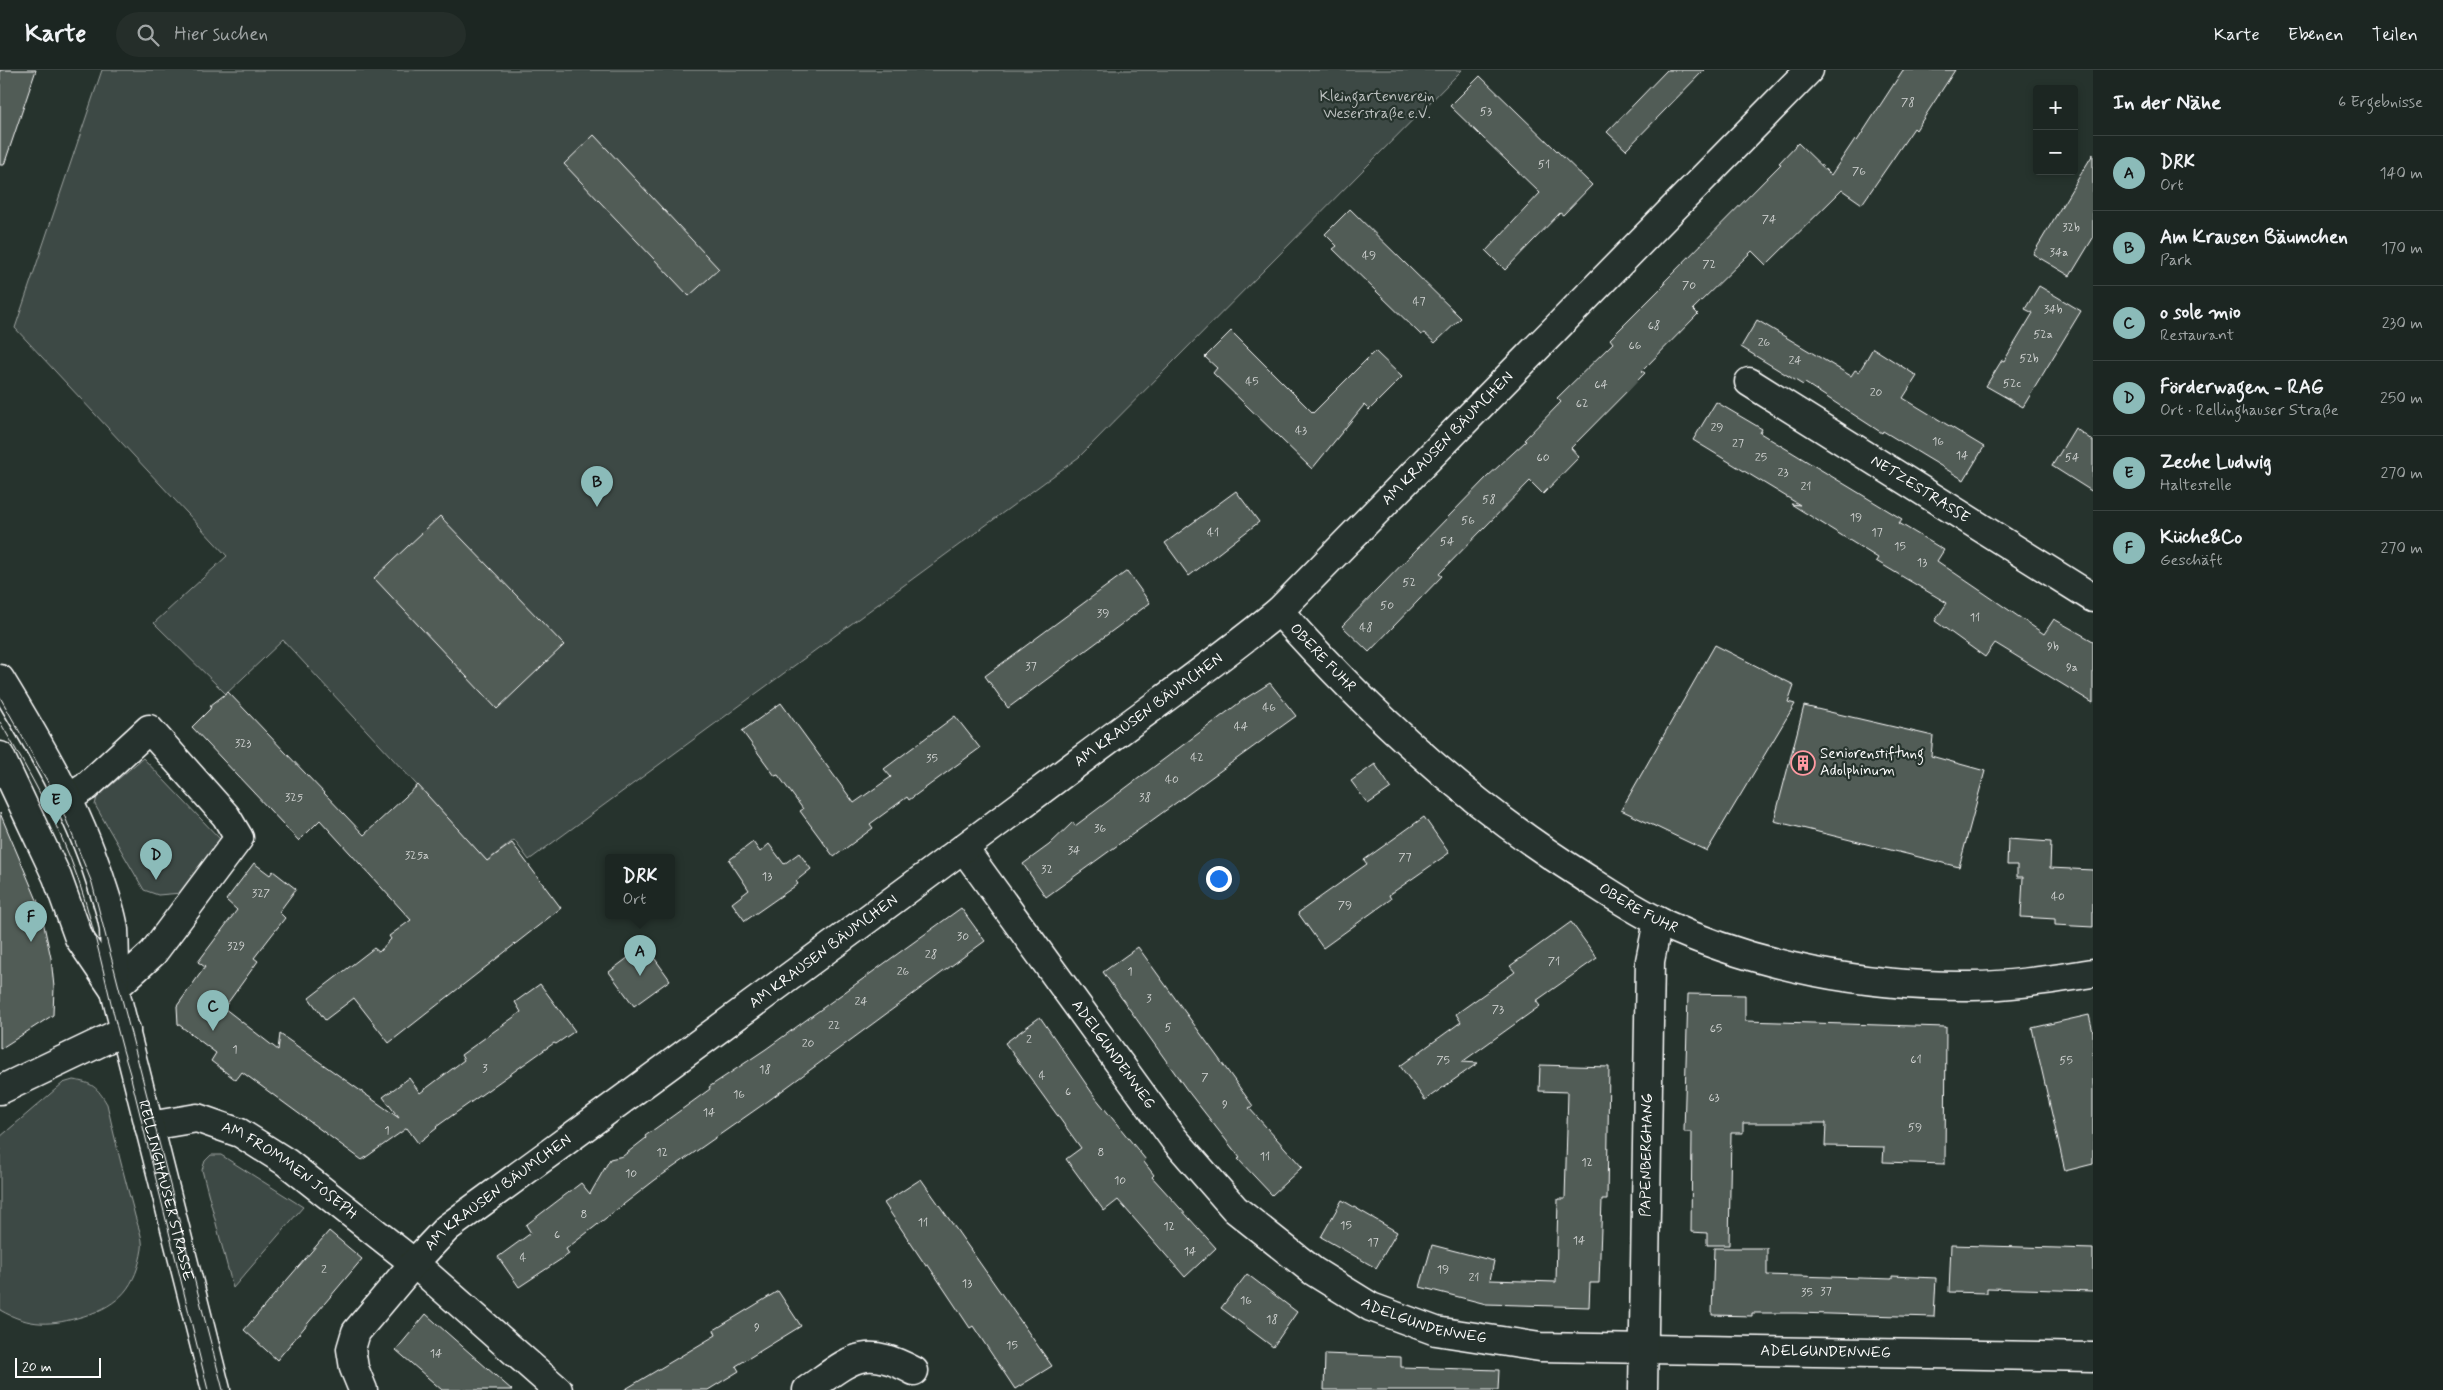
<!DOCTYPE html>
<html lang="de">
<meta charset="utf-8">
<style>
:root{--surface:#1c2622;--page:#252e2a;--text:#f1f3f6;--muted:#a0a5a5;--line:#3a4340;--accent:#8bbbb9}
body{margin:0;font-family:Mynerve,sans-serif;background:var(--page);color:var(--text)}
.controls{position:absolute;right:15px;top:15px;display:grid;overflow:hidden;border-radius:5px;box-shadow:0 2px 8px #0003}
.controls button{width:45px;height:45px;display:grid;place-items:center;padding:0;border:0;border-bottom:1px solid var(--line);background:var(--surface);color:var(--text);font:25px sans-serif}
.scale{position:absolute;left:15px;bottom:12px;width:86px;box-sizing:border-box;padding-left:5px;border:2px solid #fff;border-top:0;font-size:14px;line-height:18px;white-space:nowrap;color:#fff;-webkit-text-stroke:4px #26332d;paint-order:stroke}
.you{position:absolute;left:1218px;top:808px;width:18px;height:18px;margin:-12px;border:4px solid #fff;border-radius:50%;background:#1a73e8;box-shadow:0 0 0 8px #1a73e833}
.badge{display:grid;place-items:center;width:32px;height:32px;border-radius:50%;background:var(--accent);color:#111;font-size:16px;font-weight:700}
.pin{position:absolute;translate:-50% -41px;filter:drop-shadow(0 1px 2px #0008)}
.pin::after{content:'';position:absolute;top:26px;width:18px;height:15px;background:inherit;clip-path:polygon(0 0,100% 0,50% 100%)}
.popup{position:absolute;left:605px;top:784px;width:70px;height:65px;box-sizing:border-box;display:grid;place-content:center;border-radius:5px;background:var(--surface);filter:drop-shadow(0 1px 4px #0005);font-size:16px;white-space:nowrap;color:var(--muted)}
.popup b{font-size:19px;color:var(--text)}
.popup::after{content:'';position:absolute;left:50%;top:100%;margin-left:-10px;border:10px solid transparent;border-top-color:var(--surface)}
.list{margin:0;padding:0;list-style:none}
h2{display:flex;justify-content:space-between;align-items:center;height:65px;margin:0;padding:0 20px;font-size:21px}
h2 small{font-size:16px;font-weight:400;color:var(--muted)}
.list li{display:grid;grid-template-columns:32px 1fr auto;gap:15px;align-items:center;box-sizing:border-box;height:75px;padding:0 20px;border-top:1px solid var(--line)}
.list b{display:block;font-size:19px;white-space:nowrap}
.list p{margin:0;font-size:16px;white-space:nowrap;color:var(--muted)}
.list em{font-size:16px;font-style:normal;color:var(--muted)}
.icon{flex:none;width:28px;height:28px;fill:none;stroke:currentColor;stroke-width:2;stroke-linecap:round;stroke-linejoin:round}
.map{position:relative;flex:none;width:2093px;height:1320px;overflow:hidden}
header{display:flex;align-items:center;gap:30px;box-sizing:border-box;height:70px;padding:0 25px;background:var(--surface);border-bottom:1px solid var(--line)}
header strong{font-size:24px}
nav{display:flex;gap:28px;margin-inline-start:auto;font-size:18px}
.search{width:350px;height:45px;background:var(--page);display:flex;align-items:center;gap:12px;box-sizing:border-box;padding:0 18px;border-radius:28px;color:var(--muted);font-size:19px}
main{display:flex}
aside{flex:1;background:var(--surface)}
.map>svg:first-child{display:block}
</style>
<header>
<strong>Karte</strong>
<div class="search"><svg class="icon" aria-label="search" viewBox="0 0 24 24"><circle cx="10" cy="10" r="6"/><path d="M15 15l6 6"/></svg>Hier suchen</div>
<nav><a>Karte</a><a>Ebenen</a><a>Teilen</a></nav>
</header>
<main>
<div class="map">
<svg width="2093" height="1320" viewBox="0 0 2093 1320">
<rect width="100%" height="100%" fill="#26332d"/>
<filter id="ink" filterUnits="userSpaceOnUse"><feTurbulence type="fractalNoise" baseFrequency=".02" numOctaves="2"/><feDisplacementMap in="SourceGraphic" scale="10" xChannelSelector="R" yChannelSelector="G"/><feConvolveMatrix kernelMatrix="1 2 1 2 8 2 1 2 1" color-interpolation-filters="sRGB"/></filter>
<g filter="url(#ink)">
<path fill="#3e4944" stroke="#9ea4a2" d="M 102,0 L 1462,0 L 1079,387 L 529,790 L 514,770 L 487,791 L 283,570 L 226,624 L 154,553 L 227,486 L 15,258 Z
M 143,688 L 220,769 L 216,780 L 181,823 L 158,825 L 144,820 L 95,735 L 97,727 Z
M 73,1010 C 93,1013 97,1017 107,1034 C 115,1070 124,1106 134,1142 C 136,1152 144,1168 142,1179 C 136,1216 120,1235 84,1246 C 51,1256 30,1257 0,1240 L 0,1067 L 63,1013 Z
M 211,1085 L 221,1085 L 303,1137 L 233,1218 L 202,1100 L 205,1091 Z"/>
<path fill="#515c57" stroke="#fff" d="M 0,0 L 36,0 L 4,95 L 0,95 Z
M 1667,0 L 1704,0 L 1626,80 L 1607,62 Z
M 1903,0 L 1955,0 L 1916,60 L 1914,58 L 1862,134 L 1842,120 L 1766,195 L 1752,181 L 1693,239 L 1698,244 L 1642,301 L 1645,303 L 1571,378 L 1579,387 L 1543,424 L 1530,411 L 1439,504 L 1442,506 L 1369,582 L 1342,556 L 1487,407 L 1526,371 L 1524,370 L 1561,332 L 1557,328 L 1613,273 L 1610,269 L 1665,214 L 1664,212 L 1781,94 L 1779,93 L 1798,73 L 1831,105 L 1855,69 L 1857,71 Z
M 1480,6 L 1592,115 L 1563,145 L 1560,143 L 1505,200 L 1486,181 L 1540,123 L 1450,36 Z
M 594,65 L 719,199 L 689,226 L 564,94 Z
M 2093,84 L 2093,168 L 2070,206 L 2033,184 Z
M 1350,139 L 1461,248 L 1435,273 L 1424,263 L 1421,265 L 1333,179 L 1337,176 L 1325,164 Z
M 2039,216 L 2081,241 L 2023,337 L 1986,316 L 2002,290 L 2004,291 L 2033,243 L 2025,239 Z
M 1757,250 L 1851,306 L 1855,300 L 1859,302 L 1873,278 L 1917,306 L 1903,328 L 1984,377 L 1964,410 L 1883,361 L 1882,363 L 1805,313 L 1803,315 L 1741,277 Z
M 1231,261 L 1313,343 L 1375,281 L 1402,307 L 1369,340 L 1364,335 L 1312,399 L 1213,303 L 1217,298 L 1205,287 Z
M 1716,332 L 1762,359 L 1760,363 L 1902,449 L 1899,453 L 1944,480 L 1937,491 L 2044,564 L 2054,549 L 2093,571 L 2093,633 L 1995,573 L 1985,587 L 1935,551 L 1947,533 L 1876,491 L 1878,488 L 1791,434 L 1800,435 L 1693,370 Z
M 2075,358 L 2093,371 L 2093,422 L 2052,396 Z
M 1236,421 L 1259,452 L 1189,506 L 1165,473 Z
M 440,446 L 564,575 L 497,639 L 374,508 Z
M 1127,501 L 1150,533 L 1008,638 L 985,606 Z
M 1715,575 L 1794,615 L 1788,632 L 1795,634 L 1707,781 L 1621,740 Z
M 1270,613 L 1296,646 L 1046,827 L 1023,794 L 1049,775 L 1073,752 L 1075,756 L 1243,630 Z
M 228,622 L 364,765 L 418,715 L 487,791 L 512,773 L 561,838 L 389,973 L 354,928 L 325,950 L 309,928 L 374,878 L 379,882 L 391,869 L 389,866 L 411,850 L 320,750 L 299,771 L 192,657 L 210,639 L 211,635 Z
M 781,633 L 854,733 L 891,707 L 884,699 L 955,646 L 980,678 L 909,730 L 907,727 L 870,754 L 873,758 L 834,787 L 800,741 L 803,739 L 778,705 L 775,706 L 742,661 Z
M 1804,636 L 1933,666 L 1931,686 L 1985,701 L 1959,797 L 1774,751 Z
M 1375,694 L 1391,718 L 1368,734 L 1351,711 Z
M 0,743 L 40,837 L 51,888 L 54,917 L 53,945 L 0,979 Z
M 1424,747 L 1449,783 L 1389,825 L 1391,829 L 1323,878 L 1298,843 L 1367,794 L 1364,790 Z
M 2008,769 L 2051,772 L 2050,798 L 2093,800 L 2093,857 L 2055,855 L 2055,849 L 2021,847 L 2023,807 L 2017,807 L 2017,795 L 2007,795 Z
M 753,772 L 760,782 L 769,774 L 784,794 L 799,783 L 811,799 L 796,811 L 798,814 L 745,851 L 732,833 L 749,820 L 729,790 Z
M 254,793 L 270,805 L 273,801 L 296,819 L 279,842 L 285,848 L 254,888 L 258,891 L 224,938 L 278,980 L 280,964 L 399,1048 L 383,1027 L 409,1008 L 420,1023 L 464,990 L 461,985 L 521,942 L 515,932 L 540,914 L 575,961 L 556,974 L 554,973 L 436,1057 L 437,1058 L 418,1073 L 407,1058 L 362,1090 L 242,1002 L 236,1010 L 211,991 L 216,983 L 178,954 L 177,936 L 205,897 L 198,892 L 237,840 L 226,830 Z
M 961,838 L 985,871 L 768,1031 L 655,1110 L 566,1179 L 569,1184 L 519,1217 L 498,1187 L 531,1163 L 526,1155 L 581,1113 L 590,1124 L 610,1089 L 623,1086 L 646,1068 L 645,1066 L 710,1019 L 709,1017 L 766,979 Z
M 1571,852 L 1597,888 L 1536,931 L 1540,936 L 1462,992 L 1478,993 L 1425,1030 L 1400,996 L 1461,952 L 1456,944 L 1515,902 L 1510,896 Z
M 645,875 L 670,910 L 634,936 L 609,902 Z
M 1138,877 L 1253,1036 L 1249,1038 L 1302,1097 L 1272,1125 L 1238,1089 L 1240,1088 L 1187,1020 L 1103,902 Z
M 1688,924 L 1745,925 L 1745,951 L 1946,957 L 1945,1094 L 1883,1092 L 1884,1077 L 1825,1076 L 1826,1053 L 1743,1053 L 1743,1063 L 1731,1063 L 1729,1175 L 1707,1175 L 1707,1163 L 1691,1162 L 1692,1062 L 1684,1062 Z
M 2089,945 L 2093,962 L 2093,1094 L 2065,1101 L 2032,958 Z
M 1040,947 L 1095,1027 L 1146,1090 L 1144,1092 L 1154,1105 L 1152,1107 L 1216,1178 L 1185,1207 L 1118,1130 L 1104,1141 L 1066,1089 L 1081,1078 L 1005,973 Z
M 1540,995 L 1609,997 L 1607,1130 L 1602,1130 L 1599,1213 L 1590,1213 L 1589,1237 L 1486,1234 L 1420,1217 L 1432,1175 L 1494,1191 L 1490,1210 L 1556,1212 L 1558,1129 L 1565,1129 L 1568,1022 L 1539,1021 Z
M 921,1109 L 1052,1296 L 1015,1319 L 973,1256 L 970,1258 L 928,1195 L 926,1196 L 884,1133 Z
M 1342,1130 L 1397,1162 L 1376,1198 L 1321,1167 Z
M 329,1161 L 362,1189 L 277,1290 L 244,1260 Z
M 1951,1175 L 2093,1179 L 2093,1221 L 1987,1218 L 1987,1223 L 1949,1222 Z
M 1714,1178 L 1767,1178 L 1767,1205 L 1892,1209 L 1892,1206 L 1936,1208 L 1934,1247 L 1796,1243 L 1752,1243 L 1752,1246 L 1712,1245 Z
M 1247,1204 L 1297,1242 L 1273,1277 L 1221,1238 Z
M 778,1221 L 801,1256 L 736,1296 L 739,1301 L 708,1320 L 624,1320 L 716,1265 L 714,1260 Z
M 426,1244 L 446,1262 L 512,1320 L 442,1320 L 396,1280 Z
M 1325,1284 L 1401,1287 L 1401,1297 L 1499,1300 L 1498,1320 L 1324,1320 Z"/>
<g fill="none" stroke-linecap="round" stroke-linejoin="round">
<g stroke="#fff" stroke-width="31">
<g id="minor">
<path id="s1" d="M 1749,312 L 2093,528"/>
<path id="s2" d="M 1279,541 C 1369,643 1468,734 1583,806 C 1608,822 1633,839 1660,852 C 1756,897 1866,917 1971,916 C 2012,916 2053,909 2093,903"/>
<path d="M 67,729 L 86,717 L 149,659 L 226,746 L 239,768 L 153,883 L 119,914 L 115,921"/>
<path id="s3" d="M 964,779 L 1174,1069 L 1235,1139 L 1313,1201 L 1371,1237 L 1436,1261 L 1540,1277 L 2093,1287"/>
<path d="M 0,1020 L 126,960"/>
<path id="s4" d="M 149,1056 L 197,1048 L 240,1063 L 286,1092 L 414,1193 L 558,1320"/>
<path id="s5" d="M 363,1320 L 354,1298 L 351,1279 L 356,1262 L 414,1193 L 447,1158 C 660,1002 873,847 1084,688 C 1149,639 1216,593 1279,541 L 1809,0"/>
<path d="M 807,1320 C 851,1290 862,1273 914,1301"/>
<path id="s6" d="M 1643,1320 L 1650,891 L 1658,851"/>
</g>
</g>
<g stroke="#fff" stroke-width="31">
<g id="major">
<path id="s7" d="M 0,609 C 39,673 77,737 100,809 C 105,825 112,843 114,860 C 115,880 115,901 115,921 L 216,1320"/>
<path d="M 0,686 L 57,807 L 79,868 L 115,921"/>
</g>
</g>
<use href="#minor" stroke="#26332d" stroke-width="28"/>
<use href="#major" stroke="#26332d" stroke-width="28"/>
<path stroke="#fff" stroke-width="1" d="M 0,627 L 58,730 L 92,813 L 223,1320
M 0,652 C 29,702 59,754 78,809 C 100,873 110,940 130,1004 L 208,1320"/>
</g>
</g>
<defs>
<g id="building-ring" transform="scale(1.25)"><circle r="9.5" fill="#26332d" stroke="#ff9aa2" stroke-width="1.5"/><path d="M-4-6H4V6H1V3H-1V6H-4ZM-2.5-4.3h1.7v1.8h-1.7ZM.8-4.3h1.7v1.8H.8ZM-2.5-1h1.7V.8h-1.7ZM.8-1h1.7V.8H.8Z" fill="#ff9aa2"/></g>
</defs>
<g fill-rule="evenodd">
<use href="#building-ring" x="1803" y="693"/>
</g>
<g text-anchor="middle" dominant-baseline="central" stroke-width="4.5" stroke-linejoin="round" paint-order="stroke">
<g font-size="12" fill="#d4d6d5">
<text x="1908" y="33">78</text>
<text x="1486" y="42">53</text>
<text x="1544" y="95">51</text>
<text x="1859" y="102">76</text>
<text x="1769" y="150">74</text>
<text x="2071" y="158">32b</text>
<text x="2059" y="183">34a</text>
<text x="1369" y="186">49</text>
<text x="1709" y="195">72</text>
<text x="1689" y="216">70</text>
<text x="1419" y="232">47</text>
<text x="2053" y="240">34b</text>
<text x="1654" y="256">68</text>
<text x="2043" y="265">52a</text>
<text x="1764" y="273">26</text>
<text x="1635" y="276">66</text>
<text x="2029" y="289">52b</text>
<text x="1795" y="291">24</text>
<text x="1252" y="312">45</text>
<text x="2012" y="314">52c</text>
<text x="1601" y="315">64</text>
<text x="1876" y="323">20</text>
<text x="1582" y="334">62</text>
<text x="1717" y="358">29</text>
<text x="1301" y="361">43</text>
<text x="1938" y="372">16</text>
<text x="1738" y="374">27</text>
<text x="1962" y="386">14</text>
<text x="1543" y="388">60</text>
<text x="1761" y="388">25</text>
<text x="2072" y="388">54</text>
<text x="1783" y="403">23</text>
<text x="1806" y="417">21</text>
<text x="1489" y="430">58</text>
<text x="1856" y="448">19</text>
<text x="1468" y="451">56</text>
<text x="1213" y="463">41</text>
<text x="1877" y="463">17</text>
<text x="1447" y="472">54</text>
<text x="1900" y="477">15</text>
<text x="1922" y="493">13</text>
<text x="1409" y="513">52</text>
<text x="1387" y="536">50</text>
<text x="1103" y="544">39</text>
<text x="1975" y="548">11</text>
<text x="1366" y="558">48</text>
<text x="2053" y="577">9b</text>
<text x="1031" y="597">37</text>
<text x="2072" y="598">9a</text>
<text x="1269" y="638">46</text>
<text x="1241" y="657">44</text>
<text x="243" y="674">323</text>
<text x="1197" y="688">42</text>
<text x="932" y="689">35</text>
<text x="1172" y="710">40</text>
<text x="294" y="728">325</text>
<text x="1145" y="728">38</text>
<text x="1100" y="759">36</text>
<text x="1074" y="781">34</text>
<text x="417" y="786">325a</text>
<text x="1405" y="788">77</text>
<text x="1047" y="800">32</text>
<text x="767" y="807">13</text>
<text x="261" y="824">327</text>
<text x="2058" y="827">40</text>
<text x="1345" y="836">79</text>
<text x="963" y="867">30</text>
<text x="236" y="877">329</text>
<text x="931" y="885">28</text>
<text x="1554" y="892">71</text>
<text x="903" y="902">26</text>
<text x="1130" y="902">1</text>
<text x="1149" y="929">3</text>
<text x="861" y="932">24</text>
<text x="1498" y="940">73</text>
<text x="834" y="956">22</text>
<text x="1168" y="958">5</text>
<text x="1716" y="959">65</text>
<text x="1029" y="970">2</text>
<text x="808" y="974">20</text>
<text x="235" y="980">1</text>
<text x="1916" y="990">61</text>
<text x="1443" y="991">75</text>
<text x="2066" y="991">55</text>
<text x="485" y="999">3</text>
<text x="765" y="1000">18</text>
<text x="1042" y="1006">4</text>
<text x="1205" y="1008">7</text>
<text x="1068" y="1022">6</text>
<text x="739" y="1025">16</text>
<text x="1714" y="1028">63</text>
<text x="1225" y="1035">9</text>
<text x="709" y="1043">14</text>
<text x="1915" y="1058">59</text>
<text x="387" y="1061">1</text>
<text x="662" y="1083">12</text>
<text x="1101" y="1083">8</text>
<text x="1265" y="1087">11</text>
<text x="1587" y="1093">12</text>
<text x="631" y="1104">10</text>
<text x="1120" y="1111">10</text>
<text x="584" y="1145">8</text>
<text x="923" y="1153">11</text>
<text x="1346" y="1156">15</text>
<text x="1169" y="1157">12</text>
<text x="557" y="1165">6</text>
<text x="1579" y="1171">14</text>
<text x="1373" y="1173">17</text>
<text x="1190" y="1182">14</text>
<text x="523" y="1188">4</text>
<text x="324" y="1200">2</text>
<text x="1443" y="1200">19</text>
<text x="1474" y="1208">21</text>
<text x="967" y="1214">13</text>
<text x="1826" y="1222">37</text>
<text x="1807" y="1223">35</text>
<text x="1246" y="1231">16</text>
<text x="1272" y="1250">18</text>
<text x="757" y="1258">9</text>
<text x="1012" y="1276">15</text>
<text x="436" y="1284">14</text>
</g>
<g font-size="15" fill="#bbbfbe" stroke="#26332d">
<text x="1377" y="27">Kleingartenverein<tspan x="1377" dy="17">Weserstraße e.V.</tspan></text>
</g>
<g font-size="15" fill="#fff" stroke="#26332d">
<text stroke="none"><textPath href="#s5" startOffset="1476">AM KRAUSEN BÄUMCHEN</textPath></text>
<text stroke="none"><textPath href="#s1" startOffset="202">NETZESTRASSE</textPath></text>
<text stroke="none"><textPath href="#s2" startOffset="64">OBERE FUHR</textPath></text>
<text stroke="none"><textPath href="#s5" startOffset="1071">AM KRAUSEN BÄUMCHEN</textPath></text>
<text stroke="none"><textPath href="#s2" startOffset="469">OBERE FUHR</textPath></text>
<text stroke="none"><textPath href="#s5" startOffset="666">AM KRAUSEN BÄUMCHEN</textPath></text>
<text stroke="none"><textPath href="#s3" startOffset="254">ADELGUNDENWEG</textPath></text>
<text stroke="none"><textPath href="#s6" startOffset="235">PAPENBERGHANG</textPath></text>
<text stroke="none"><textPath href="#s4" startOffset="156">AM FROMMEN JOSEPH</textPath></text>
<text stroke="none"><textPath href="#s7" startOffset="544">RELLINGHAUSER STRASSE</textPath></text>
<text stroke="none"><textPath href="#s5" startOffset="261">AM KRAUSEN BÄUMCHEN</textPath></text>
<text stroke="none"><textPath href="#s3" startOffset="674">ADELGUNDENWEG</textPath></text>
<text stroke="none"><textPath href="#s3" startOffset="1079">ADELGUNDENWEG</textPath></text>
</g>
<g font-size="15" fill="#fff" stroke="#26332d" text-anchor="start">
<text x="1820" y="684">Seniorenstiftung<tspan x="1820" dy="17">Adolphinum</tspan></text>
</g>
</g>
</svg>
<div class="controls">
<button>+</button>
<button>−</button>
</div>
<div class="scale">20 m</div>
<div class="you"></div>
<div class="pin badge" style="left:640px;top:906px">A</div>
<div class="popup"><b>DRK</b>Ort</div>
<div class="pin badge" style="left:597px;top:437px">B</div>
<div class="pin badge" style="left:213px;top:961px">C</div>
<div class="pin badge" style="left:156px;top:810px">D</div>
<div class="pin badge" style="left:56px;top:755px">E</div>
<div class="pin badge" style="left:31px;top:872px">F</div>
</div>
<aside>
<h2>In der Nähe<small>6 Ergebnisse</small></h2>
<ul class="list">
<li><span class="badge">A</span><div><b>DRK</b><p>Ort</p></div><em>140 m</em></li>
<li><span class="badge">B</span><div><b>Am Krausen Bäumchen</b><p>Park</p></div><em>170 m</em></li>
<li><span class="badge">C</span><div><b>o sole mio</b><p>Restaurant</p></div><em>230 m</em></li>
<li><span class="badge">D</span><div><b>Förderwagen - RAG</b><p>Ort · Rellinghauser Straße</p></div><em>250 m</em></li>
<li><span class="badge">E</span><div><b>Zeche Ludwig</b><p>Haltestelle</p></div><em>270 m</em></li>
<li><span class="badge">F</span><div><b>Küche&amp;Co</b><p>Geschäft</p></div><em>270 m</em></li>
</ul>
</aside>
</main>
